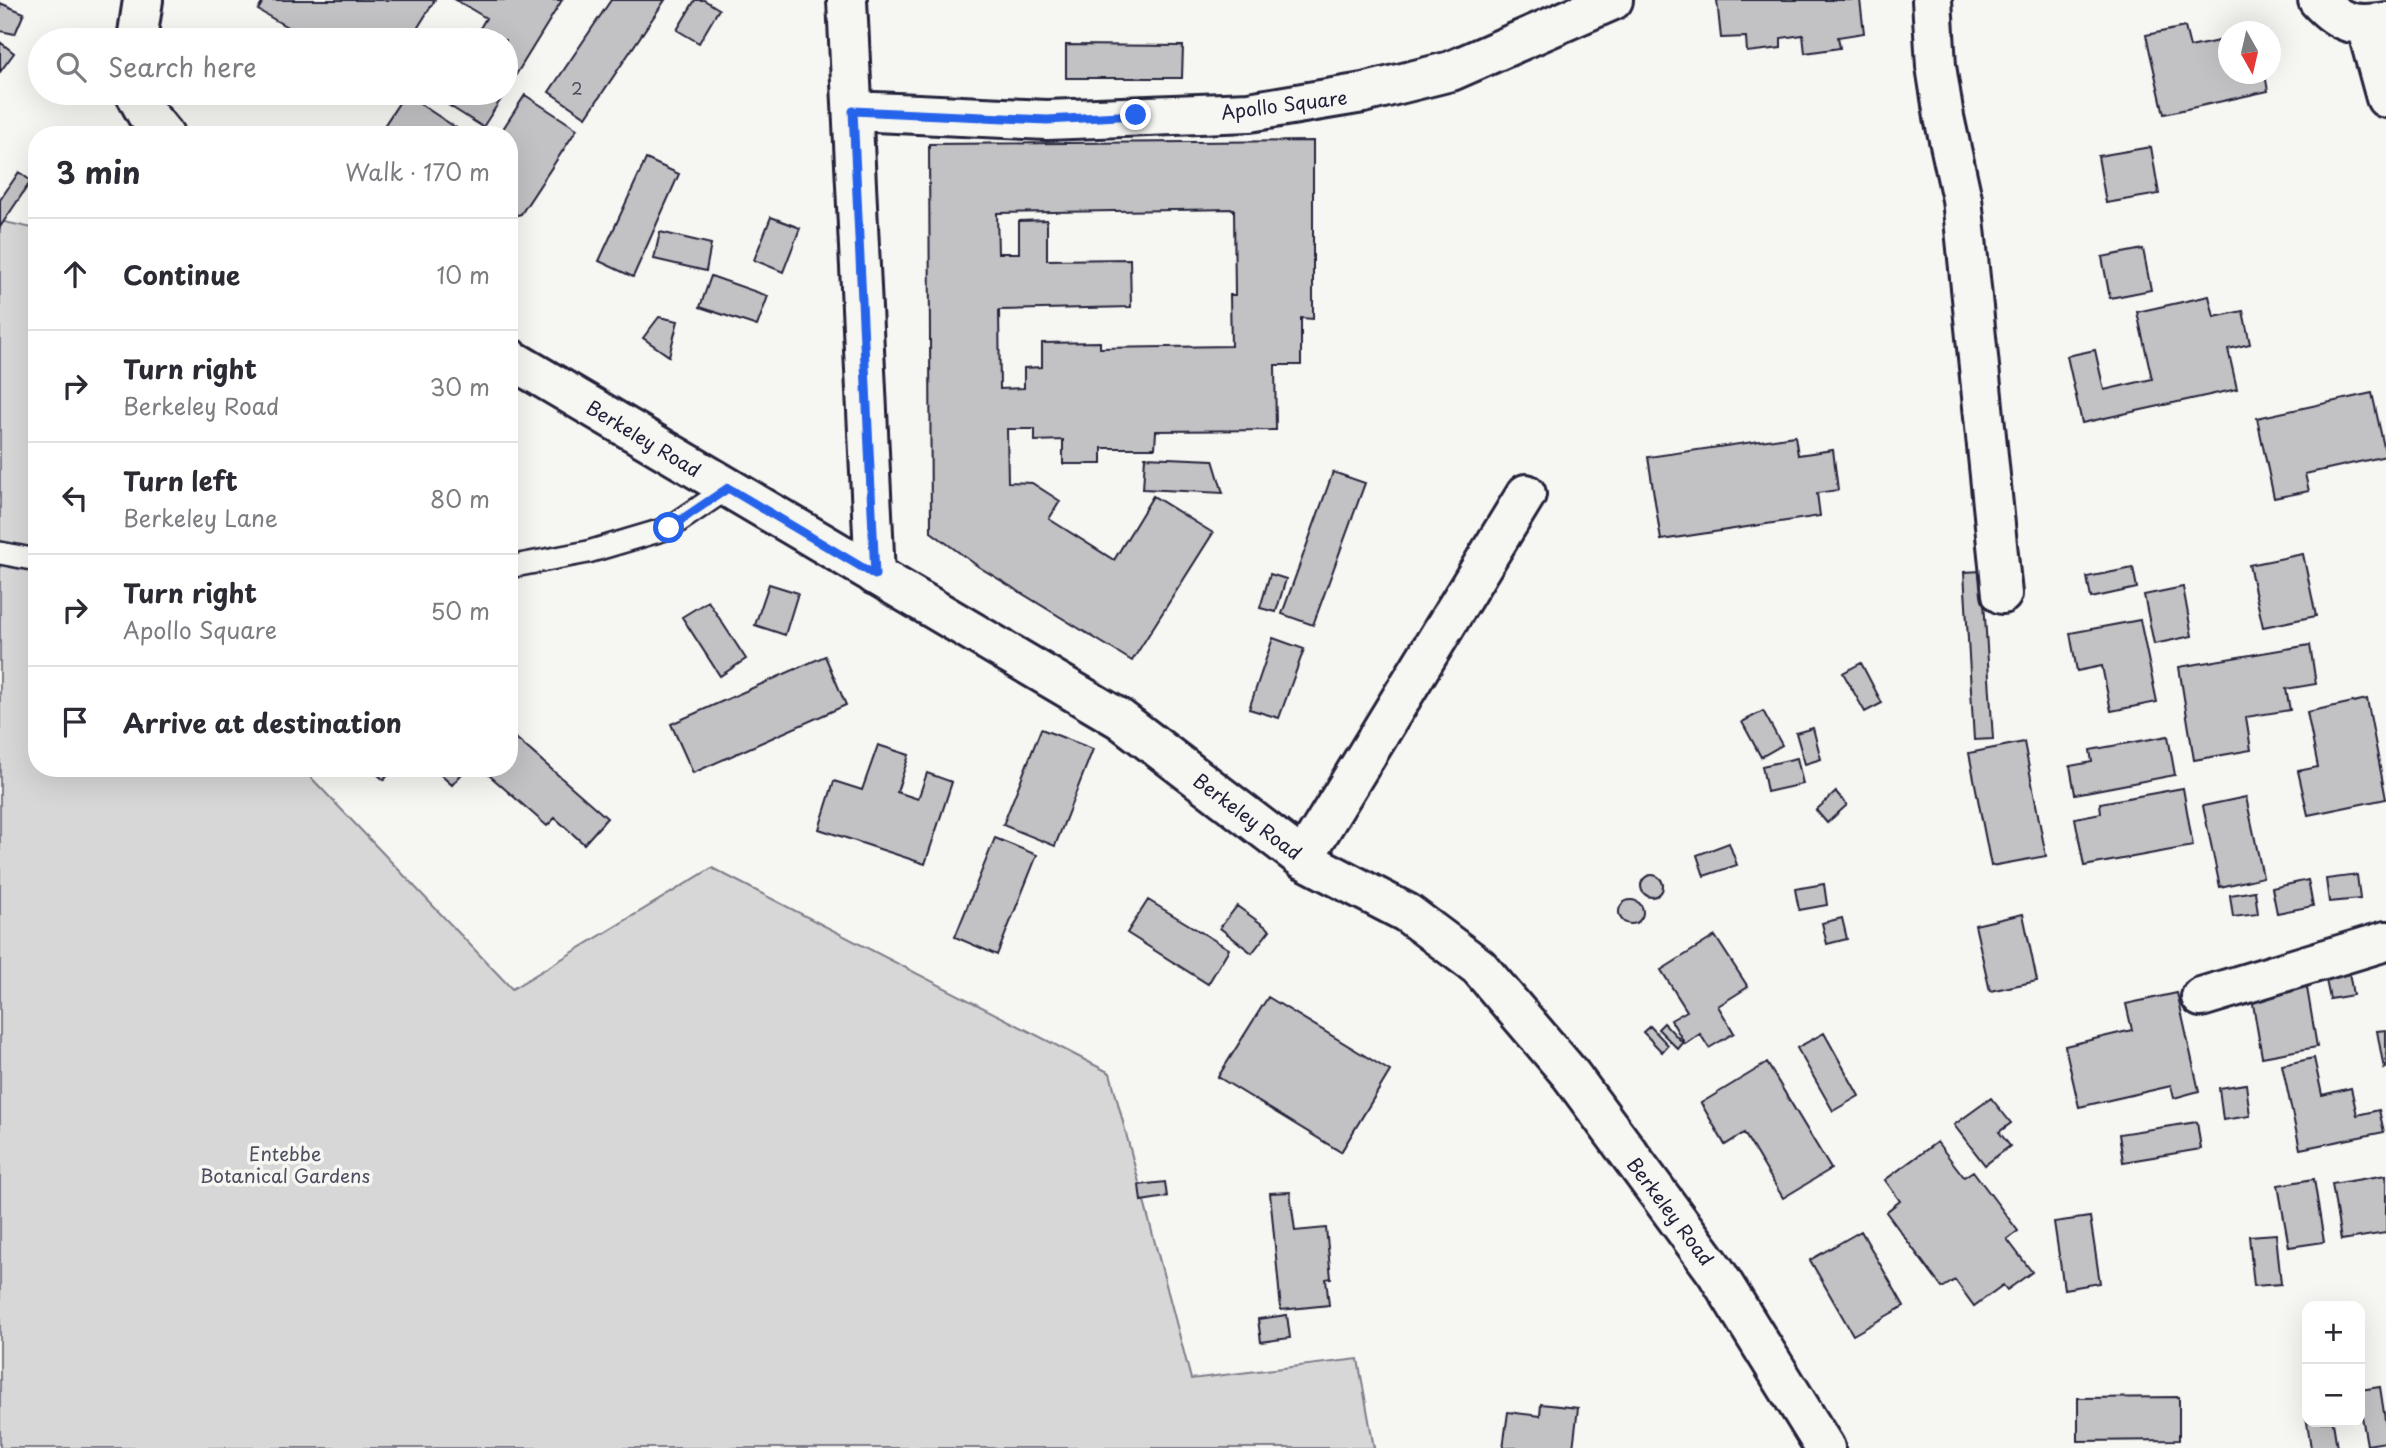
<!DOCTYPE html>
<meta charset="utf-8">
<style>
:root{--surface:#fff;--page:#f7f7f7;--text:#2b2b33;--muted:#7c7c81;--line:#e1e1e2}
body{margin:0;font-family:"Playpen Sans",sans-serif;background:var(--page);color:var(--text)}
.controls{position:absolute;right:21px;bottom:21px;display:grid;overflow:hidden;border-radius:14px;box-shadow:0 7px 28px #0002}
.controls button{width:63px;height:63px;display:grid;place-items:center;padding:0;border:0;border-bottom:2px solid var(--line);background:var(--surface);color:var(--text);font:35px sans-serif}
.compass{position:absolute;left:2218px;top:21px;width:63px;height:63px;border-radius:50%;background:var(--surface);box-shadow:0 7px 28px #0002;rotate:172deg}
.stop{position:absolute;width:21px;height:21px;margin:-16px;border:5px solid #2563eb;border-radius:50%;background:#fff}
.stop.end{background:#2563eb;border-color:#fff;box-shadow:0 2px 7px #0008}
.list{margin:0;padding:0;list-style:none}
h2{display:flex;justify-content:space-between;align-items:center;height:91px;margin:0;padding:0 28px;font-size:30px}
h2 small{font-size:23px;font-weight:400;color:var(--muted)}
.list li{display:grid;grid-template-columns:46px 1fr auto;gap:21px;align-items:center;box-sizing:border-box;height:112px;padding:0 28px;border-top:2px solid var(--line)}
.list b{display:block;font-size:26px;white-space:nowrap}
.list p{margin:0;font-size:23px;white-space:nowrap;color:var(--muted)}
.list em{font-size:23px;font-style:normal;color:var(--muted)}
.icon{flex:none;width:38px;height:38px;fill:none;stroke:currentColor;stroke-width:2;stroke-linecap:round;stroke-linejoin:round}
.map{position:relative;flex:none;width:2386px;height:1448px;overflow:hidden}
.search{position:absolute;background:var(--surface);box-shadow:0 7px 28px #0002;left:28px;top:28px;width:490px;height:77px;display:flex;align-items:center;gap:18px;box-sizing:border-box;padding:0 24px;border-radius:38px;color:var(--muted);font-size:26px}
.panel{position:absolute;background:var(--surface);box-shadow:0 7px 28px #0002;left:28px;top:126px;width:490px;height:651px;border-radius:28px}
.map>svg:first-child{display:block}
</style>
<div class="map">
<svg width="2386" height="1448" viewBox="0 0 2386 1448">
<rect width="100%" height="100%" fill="#f6f6f2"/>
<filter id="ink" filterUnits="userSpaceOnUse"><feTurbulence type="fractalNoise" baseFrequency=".0143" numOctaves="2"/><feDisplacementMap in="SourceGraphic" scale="14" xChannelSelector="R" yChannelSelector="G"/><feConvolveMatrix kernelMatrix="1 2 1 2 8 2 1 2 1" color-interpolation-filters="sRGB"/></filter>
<g filter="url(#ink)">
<path fill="#d7d7d7" stroke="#7c7c89" stroke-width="2" d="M 0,221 L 37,229 L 37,768 L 302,768 L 512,989 L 712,868 L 1110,1073 L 1191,1379 L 1358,1359 L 1374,1448 L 0,1448 Z"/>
<path fill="#c2c2c4" stroke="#22223b" stroke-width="2" fill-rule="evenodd" d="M 264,0 L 435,0 L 410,40 L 304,40 L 306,38 L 258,10 Z
M 456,0 L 562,0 L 506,91 L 506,40 L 473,40 L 486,18 Z
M 611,0 L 665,0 L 586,117 L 549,92 Z
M 695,0 L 704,0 L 719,9 L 699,43 L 677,30 Z
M 1717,0 L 1860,0 L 1864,33 L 1838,37 L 1840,48 L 1805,53 L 1803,35 L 1781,38 L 1781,48 L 1747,52 L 1746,37 L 1721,38 Z
M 0,3 L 24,13 L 15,34 L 0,31 Z
M 2185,27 L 2190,47 L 2228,39 L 2228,74 L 2265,74 L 2268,91 L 2164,114 L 2146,35 Z
M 0,42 L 14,53 L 0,72 Z
M 1066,45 L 1183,46 L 1182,78 L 1066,78 Z
M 440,93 L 505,93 L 483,127 L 437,98 Z
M 405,94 L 467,135 L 378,135 Z
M 525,95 L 577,129 L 521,214 L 509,217 L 509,135 L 499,135 Z
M 1313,141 L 1313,319 L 1301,318 L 1301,365 L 1275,365 L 1276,430 L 1156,431 L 1155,448 L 1102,448 L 1102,464 L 1063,464 L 1063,440 L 1035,441 L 1035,429 L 1007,429 L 1008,482 L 1032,483 L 1060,501 L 1049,519 L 1114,560 L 1153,496 L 1213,533 L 1132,661 L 979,567 L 931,532 L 929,144 ZM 1234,209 L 1235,295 L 1230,295 L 1231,346 L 1100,348 L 1100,342 L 1042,343 L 1042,367 L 1024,368 L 1024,388 L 1000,389 L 999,310 L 1131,307 L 1130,259 L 1047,260 L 1047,220 L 1019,221 L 1019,253 L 998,253 L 997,213 Z
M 2151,147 L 2159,194 L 2106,203 L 2098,156 Z
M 646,159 L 679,174 L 633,277 L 599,261 Z
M 19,172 L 31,181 L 0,227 L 0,200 Z
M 771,217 L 800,228 L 783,272 L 754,260 Z
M 660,232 L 711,244 L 706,271 L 654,259 Z
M 2143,249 L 2151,290 L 2110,298 L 2102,257 Z
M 711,276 L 768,296 L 757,326 L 700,307 Z
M 2209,296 L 2214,317 L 2243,311 L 2250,344 L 2228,349 L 2237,389 L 2082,423 L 2067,356 L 2095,350 L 2104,390 L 2152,379 L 2137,312 Z
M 659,317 L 678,321 L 669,356 L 643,338 Z
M 2372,393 L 2386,456 L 2305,474 L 2309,491 L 2274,498 L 2257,418 Z
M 1795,436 L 1798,455 L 1833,450 L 1838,490 L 1817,493 L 1820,516 L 1661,540 L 1648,457 Z
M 1145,457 L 1213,460 L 1223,493 L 1143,489 Z
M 1333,472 L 1365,483 L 1313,625 L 1282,614 Z
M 2303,554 L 2316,616 L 2263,627 L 2249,565 Z
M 2133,568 L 2137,588 L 2091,598 L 2087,577 Z
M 1982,571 L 1993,739 L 1974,740 L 1964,572 Z
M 1270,574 L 1286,579 L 1276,612 L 1260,608 Z
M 769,584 L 798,593 L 785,635 L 755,625 Z
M 2183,587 L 2192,636 L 2154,644 L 2144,595 Z
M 708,601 L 746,659 L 720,676 L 682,617 Z
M 2140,620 L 2157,702 L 2111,711 L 2102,666 L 2077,671 L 2070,633 Z
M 1273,638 L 1304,649 L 1279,718 L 1249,709 Z
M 2310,645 L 2316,684 L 2286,689 L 2290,710 L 2246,717 L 2251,750 L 2194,760 L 2179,667 Z
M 825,656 L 846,705 L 693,773 L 671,724 Z
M 1861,663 L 1882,703 L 1865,712 L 1843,673 Z
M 2367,699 L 2386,799 L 2308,815 L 2298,771 L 2318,767 L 2307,712 Z
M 1763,711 L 1782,745 L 1761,757 L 1742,722 Z
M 1813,728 L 1821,759 L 1805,764 L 1796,733 Z
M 1041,729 L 1093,749 L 1055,846 L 1003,825 Z
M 509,732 L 607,818 L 584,844 L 555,818 L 547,826 L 481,768 L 509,768 Z
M 2168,736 L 2175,775 L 2075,794 L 2070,766 L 2092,762 L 2090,750 Z
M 2024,742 L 2046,856 L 1991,866 L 1969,753 Z
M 878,745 L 909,755 L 897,792 L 918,799 L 927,773 L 952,782 L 925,864 L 819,829 L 834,781 L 862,790 Z
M 1797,758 L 1803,784 L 1767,792 L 1762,766 Z
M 370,768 L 394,768 L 384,780 Z
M 433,768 L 467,768 L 452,785 Z
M 2183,788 L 2193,846 L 2084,866 L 2075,818 L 2101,813 L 2100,803 Z
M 1836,792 L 1847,805 L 1827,823 L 1816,810 Z
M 2246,797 L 2263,877 L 2220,887 L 2203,806 Z
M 995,838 L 1037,855 L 997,955 L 955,937 Z
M 1729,843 L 1737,865 L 1704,876 L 1697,855 Z
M1641 886a11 11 0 1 1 22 0a11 11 0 1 1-22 0Z
M 2357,875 L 2360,899 L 2329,902 L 2326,879 Z
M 2308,880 L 2313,906 L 2277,913 L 2272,888 Z
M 1824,884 L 1827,905 L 1799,910 L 1795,889 Z
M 2255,891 L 2258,914 L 2233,917 L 2230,895 Z
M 1148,900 L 1229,949 L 1208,984 L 1127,933 Z
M1619 912a12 12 0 1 1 24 0a12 12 0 1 1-24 0Z
M 1237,906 L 1270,930 L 1252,953 L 1220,928 Z
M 2023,914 L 2037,981 L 1990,991 L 1975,925 Z
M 1842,918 L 1847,939 L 1827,944 L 1822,923 Z
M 1715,936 L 1748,987 L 1718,1006 L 1734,1033 L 1709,1048 L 1700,1034 L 1685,1044 L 1671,1020 L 1687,1011 L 1661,970 Z
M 2347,961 L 2353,995 L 2330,999 L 2323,966 Z
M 2305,976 L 2317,1047 L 2262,1057 L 2250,986 Z
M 2177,993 L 2199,1091 L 2174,1098 L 2171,1086 L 2079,1107 L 2065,1046 L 2132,1030 L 2126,1004 Z
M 1268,997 L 1390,1071 L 1341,1152 L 1218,1077 Z
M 1664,1023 L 1683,1043 L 1678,1049 L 1658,1029 Z
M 1650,1026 L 1668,1045 L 1662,1052 L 1643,1032 Z
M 2386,1030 L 2386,1068 L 2384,1069 L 2377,1031 Z
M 1824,1033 L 1859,1096 L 1833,1111 L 1797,1048 Z
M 2314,1058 L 2322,1095 L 2351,1088 L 2357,1115 L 2379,1110 L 2384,1132 L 2300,1149 L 2282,1065 Z
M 1767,1063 L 1831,1169 L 1783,1198 L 1744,1133 L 1725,1145 L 1701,1103 Z
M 2246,1084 L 2250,1116 L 2223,1120 L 2219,1088 Z
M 1991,1098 L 2011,1123 L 1999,1132 L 2010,1146 L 1985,1165 L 1954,1125 Z
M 2197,1122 L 2201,1149 L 2123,1162 L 2119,1134 Z
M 1937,1142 L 1964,1177 L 1973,1171 L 2018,1231 L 2007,1239 L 2032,1272 L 2007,1290 L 2003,1285 L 1974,1306 L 1955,1280 L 1942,1288 L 1886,1212 L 1900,1201 L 1885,1180 Z
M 2386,1175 L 2386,1233 L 2341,1240 L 2332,1184 Z
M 2314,1179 L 2324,1242 L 2289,1247 L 2278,1185 Z
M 1165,1182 L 1167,1197 L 1141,1201 L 1139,1185 Z
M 1290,1192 L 1295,1231 L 1326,1228 L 1331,1278 L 1326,1279 L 1329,1305 L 1281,1310 L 1270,1193 Z
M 2090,1217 L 2100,1283 L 2064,1289 L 2054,1222 Z
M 1861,1231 L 1904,1306 L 1853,1335 L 1810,1260 Z
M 2276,1234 L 2281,1284 L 2254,1286 L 2249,1236 Z
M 1287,1315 L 1290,1338 L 1261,1342 L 1258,1319 Z
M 2380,1387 L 2386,1426 L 2386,1442 L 2367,1445 L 2360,1405 L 2360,1390 Z
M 2179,1397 L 2179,1440 L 2078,1441 L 2078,1398 Z
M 1541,1404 L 1578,1408 L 1573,1448 L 1503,1448 L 1508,1412 L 1540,1416 Z
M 2306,1416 L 2307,1422 L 2333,1422 L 2337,1448 L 2311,1448 Z"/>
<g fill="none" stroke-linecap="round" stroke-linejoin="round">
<g stroke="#22223b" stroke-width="26">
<path id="service" d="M 0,553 L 37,560
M 509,567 L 588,552 L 669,528 L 728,488"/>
</g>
<g stroke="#22223b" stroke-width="44">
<path id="minor" d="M 847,0 L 875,575
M 1932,0 L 1936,66 L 1944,117 L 1962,199 L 2002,594
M 2318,0 C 2340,24 2354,27 2386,22
M 2366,25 L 2386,98
M 137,40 L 143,0
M 135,93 L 146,113 L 164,135
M 853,111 L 1047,120 L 1249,112 L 1363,93 L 1451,71 L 1613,0
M 509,358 L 1120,719 L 1303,859 L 1407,913 L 1479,967 L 1571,1075 L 1716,1272 L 1825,1448
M 1303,859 L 1526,494
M 2201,997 L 2386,941"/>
</g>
<use href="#service" stroke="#f6f6f2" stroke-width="21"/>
<use href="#minor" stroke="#f6f6f2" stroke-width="38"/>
</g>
</g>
<g fill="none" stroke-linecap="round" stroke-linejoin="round" filter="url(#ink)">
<path stroke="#2563eb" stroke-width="9" d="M 669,528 L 728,488 L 875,575 L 853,111 L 1047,120 L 1136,115"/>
</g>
<g text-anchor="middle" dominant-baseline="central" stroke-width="7" stroke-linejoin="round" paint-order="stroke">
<g font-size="16" fill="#4a4a5d">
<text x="577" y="88">2</text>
</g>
<g font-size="19" fill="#22223b" stroke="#f6f6f2">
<text transform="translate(1284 104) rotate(-7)">Apollo Square</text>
<text transform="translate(644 438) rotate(31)">Berkeley Road</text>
<text transform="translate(1248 816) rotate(37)">Berkeley Road</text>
<text transform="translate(1671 1211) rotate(53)">Berkeley Road</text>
</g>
<g font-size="19" fill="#4f4f62" stroke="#f6f6f2">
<text x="285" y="1153">Entebbe<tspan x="285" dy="22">Botanical Gardens</tspan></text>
</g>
</g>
</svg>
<div class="controls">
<button>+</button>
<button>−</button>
</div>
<svg class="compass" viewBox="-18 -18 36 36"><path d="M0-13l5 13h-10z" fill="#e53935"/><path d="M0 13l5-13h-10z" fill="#7c7c81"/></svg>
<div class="stop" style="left:669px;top:528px"></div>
<div class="stop end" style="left:1136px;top:115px"></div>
<div class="search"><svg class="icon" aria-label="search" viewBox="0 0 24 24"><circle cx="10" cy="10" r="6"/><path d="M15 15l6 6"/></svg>Search here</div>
<section class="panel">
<h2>3 min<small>Walk · 170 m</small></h2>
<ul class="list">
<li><svg class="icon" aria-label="ahead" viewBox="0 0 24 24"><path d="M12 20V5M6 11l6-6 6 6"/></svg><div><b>Continue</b></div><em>10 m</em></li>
<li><svg class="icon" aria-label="right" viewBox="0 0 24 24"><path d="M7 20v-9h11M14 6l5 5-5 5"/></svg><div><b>Turn right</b><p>Berkeley Road</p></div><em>30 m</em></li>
<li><svg class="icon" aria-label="left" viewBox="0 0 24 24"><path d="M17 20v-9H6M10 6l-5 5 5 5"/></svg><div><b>Turn left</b><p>Berkeley Lane</p></div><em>80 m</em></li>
<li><svg class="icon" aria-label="right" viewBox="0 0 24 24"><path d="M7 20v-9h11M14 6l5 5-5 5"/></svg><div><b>Turn right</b><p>Apollo Square</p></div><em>50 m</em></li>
<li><svg class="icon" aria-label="arrive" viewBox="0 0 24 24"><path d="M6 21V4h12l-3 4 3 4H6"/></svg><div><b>Arrive at destination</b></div></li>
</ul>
</section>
</div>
